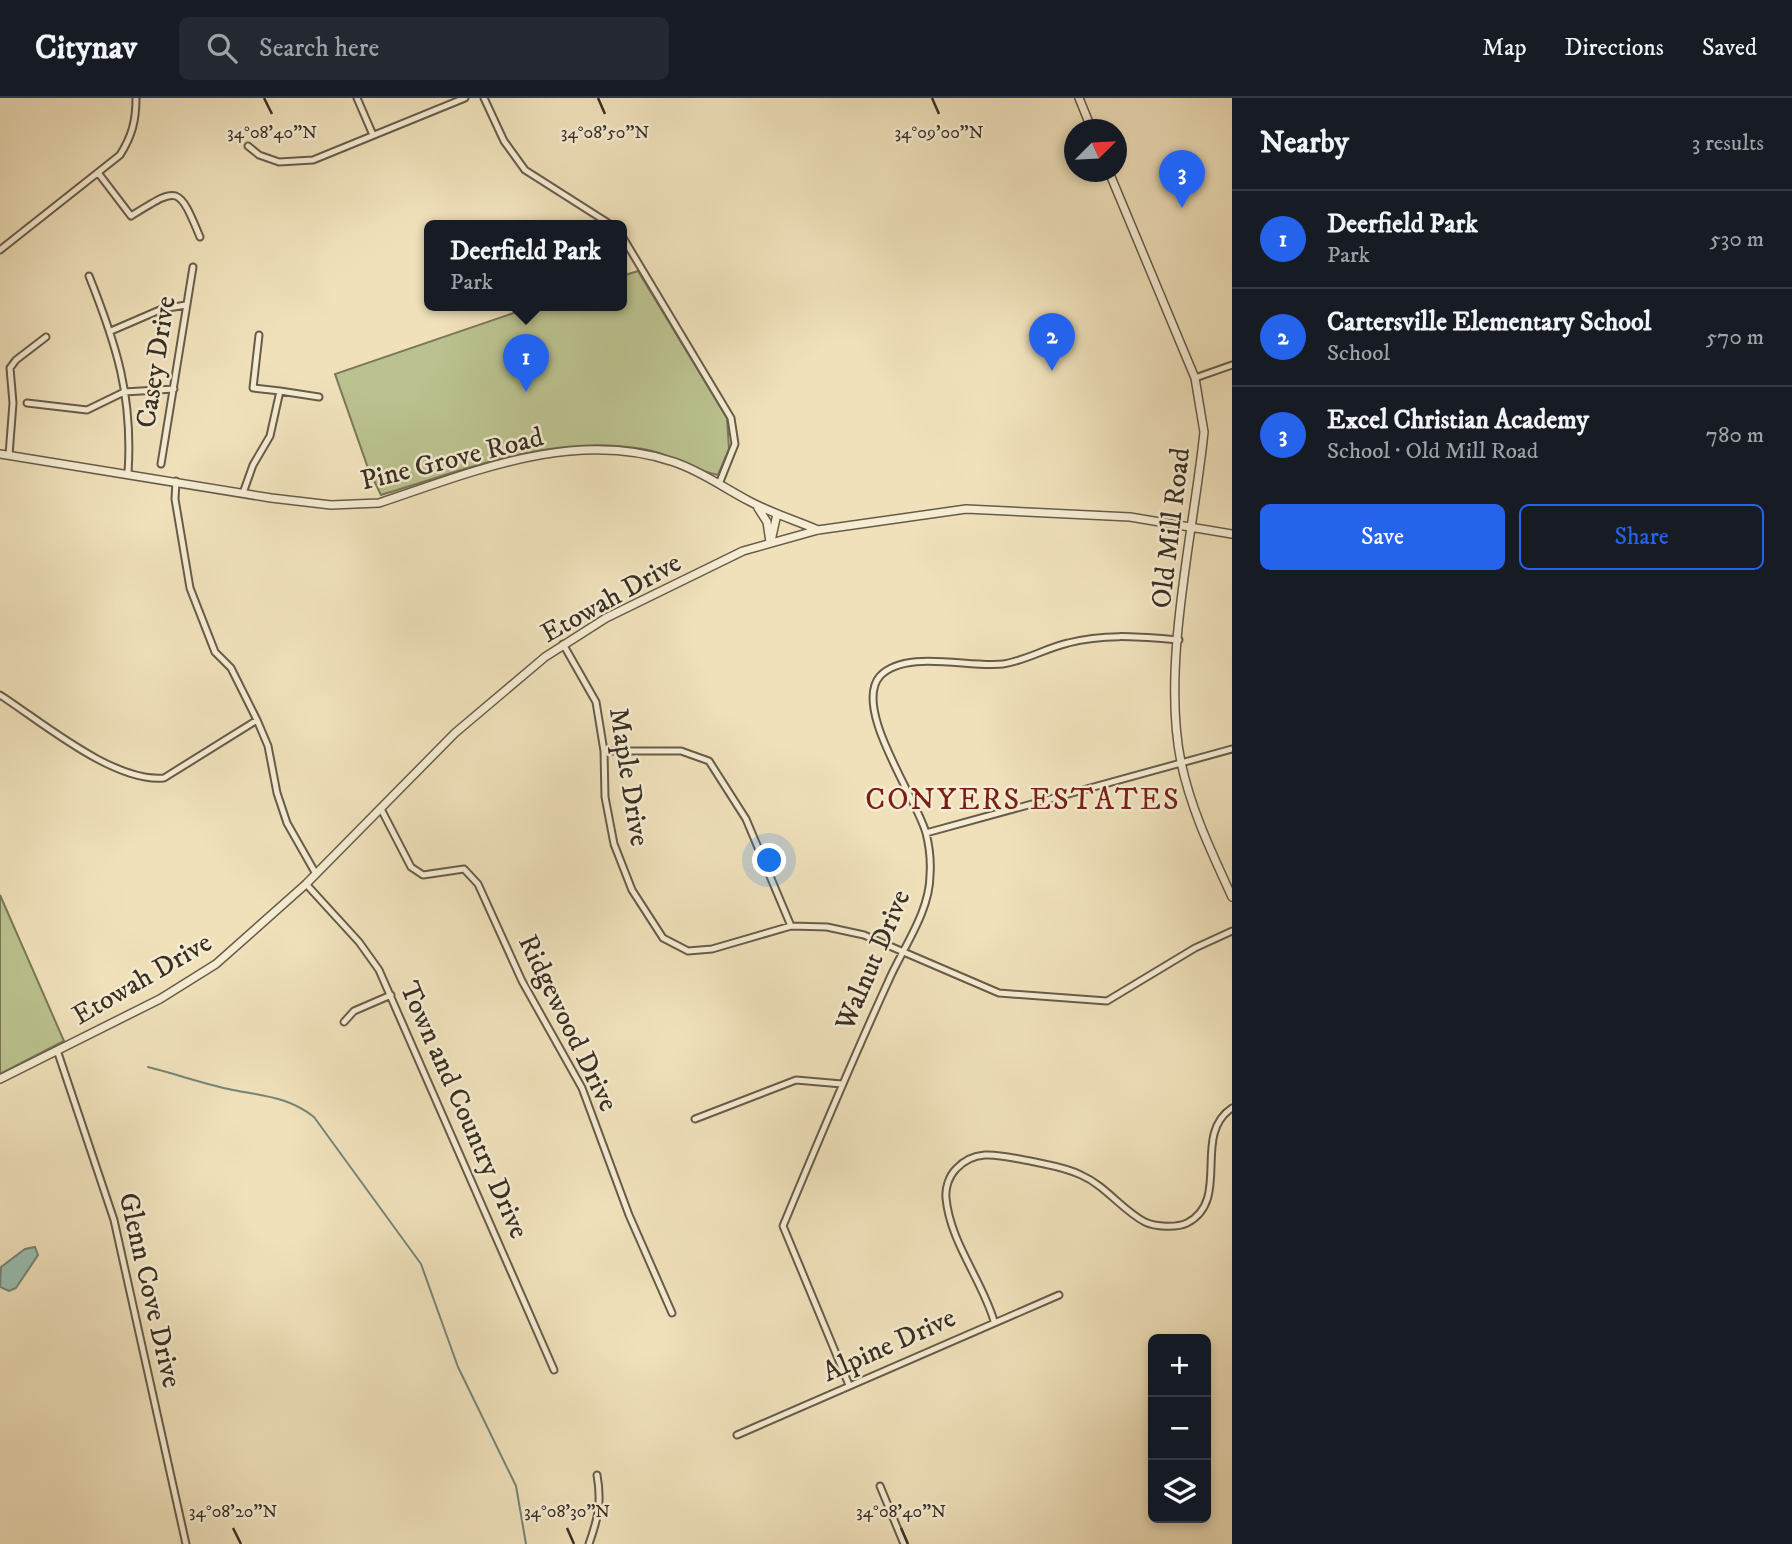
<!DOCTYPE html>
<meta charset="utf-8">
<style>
:root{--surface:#171b24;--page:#242831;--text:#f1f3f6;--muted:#9ea1a6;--line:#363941;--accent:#2563eb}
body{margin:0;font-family:"IM FELL DW Pica",serif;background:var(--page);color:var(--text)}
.controls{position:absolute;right:21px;bottom:21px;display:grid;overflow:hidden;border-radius:10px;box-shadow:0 4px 10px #0003}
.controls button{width:63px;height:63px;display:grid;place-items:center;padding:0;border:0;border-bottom:2px solid var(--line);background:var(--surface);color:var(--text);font:35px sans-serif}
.compass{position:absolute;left:1064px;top:21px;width:63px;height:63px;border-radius:50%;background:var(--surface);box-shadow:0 4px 10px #0003;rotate:66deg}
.you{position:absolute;left:770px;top:763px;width:24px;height:24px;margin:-18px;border:5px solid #fff;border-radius:50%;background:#1a73e8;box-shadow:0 0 0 10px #1a73e833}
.badge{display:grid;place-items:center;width:46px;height:46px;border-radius:50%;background:var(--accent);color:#fff;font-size:23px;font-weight:700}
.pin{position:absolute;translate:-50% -58px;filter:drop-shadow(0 2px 4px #0008)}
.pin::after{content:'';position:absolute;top:37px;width:24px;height:21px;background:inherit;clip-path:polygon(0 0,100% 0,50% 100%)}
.popup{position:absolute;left:424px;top:122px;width:203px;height:91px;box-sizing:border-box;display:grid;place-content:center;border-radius:10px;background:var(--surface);filter:drop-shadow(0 2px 5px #0005);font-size:23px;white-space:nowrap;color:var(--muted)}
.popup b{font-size:26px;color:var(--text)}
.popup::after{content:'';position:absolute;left:50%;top:100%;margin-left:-14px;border:14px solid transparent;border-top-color:var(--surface)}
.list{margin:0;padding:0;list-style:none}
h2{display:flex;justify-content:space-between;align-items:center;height:91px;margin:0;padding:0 28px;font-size:30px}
h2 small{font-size:23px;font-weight:400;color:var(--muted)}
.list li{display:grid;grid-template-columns:46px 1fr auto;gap:21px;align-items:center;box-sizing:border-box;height:98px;padding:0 28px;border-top:2px solid var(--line)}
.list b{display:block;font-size:26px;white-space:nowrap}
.list p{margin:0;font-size:23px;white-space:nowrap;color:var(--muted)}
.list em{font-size:23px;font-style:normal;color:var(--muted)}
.actions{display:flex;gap:14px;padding:21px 28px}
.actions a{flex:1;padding:16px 0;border:2px solid var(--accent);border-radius:10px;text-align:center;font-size:24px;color:var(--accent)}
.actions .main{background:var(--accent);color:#fff}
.icon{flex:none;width:38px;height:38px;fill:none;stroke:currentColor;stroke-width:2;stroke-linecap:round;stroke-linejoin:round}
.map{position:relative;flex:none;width:1232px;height:1446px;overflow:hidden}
header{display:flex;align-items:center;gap:42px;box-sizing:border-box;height:98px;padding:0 35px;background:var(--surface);border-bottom:2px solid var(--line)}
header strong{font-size:33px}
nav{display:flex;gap:38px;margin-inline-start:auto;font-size:24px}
.search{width:490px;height:63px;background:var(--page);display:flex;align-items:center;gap:18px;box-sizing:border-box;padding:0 24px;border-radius:10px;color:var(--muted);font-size:26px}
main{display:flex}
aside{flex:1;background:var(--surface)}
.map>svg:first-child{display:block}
</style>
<header>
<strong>Citynav</strong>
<div class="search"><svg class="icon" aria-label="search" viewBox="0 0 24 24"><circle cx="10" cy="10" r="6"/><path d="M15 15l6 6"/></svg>Search here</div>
<nav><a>Map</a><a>Directions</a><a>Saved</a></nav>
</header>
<main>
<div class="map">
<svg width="1232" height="1446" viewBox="0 0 1232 1446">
<rect width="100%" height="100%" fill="#f0e1bb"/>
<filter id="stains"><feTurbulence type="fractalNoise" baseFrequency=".00286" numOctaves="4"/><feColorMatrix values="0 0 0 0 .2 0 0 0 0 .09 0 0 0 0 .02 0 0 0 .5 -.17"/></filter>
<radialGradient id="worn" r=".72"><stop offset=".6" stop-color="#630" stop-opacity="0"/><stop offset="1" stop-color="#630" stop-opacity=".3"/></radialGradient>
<path fill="#bbc28f" stroke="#7a7859" stroke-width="2" d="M 638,173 L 727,320 L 729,351 L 718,377 C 692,372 669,355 643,351 C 553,335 465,372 381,397 L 368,370 L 335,276 L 534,208 L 622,208 L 622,178 Z
M 0,797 L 64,943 L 0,976 Z"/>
<path fill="#9abeb0" stroke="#738578" stroke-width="2" d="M 35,1149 L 38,1157 L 16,1190 L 9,1193 L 0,1189 L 1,1169 L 25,1151 Z"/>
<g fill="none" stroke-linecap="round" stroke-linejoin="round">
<path stroke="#738578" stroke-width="2" d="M 148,969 C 176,976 204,986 233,992 C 264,998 289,999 314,1019 L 421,1166 L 458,1269 L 516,1388 L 526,1446"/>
<g stroke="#675c49" stroke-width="9">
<path id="minor" d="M 357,0 L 373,37
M 484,0 L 504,43 L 525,72 L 613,128
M 248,48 L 259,57 L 279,64 L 313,62 L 465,0
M 99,76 L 131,118 C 178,89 178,86 200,139
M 622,138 L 731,320 L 735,346 L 719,386
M 0,152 L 120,57 C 132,38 136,23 136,0
M 89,178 C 117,248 133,299 128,375
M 111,233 L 162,211 L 186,207
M 259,237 L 253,290 L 280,293
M 1195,280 L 1232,267
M 27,305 L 87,312 L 124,294 L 174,291
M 9,357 L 13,305 L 10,270 L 16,262 L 46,239
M 161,366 L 193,169
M 176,383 L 175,401 L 190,490 L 215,554 L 231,570 L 257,622 L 268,648 L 277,695 L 287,725 L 316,776
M 243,395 L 253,367 L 270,338 L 280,293 L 319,299
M 563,546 L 596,604 L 604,653 L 605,699 L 614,746 L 632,792 L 663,840 L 688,853 L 712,851 L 791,828 L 827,829 L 864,837 L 999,895 L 1107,903 L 1195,850 L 1232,833
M 0,597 C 42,624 114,685 164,680 L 257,622
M 604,653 L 681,653 L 709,663 L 746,721 L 791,828
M 381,711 L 411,769 L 423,777 L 464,771 L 478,786 L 522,883 L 582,990 L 629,1117 L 672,1215
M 926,735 L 1232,651
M 306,786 L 359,844 L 379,872 L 554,1272
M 344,924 L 354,913 L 391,897
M 57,952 L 114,1122 L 186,1446
M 695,1021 L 796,982 L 842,986
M 994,1223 C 982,1182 950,1144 946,1100 C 945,1090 949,1078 956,1071 C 977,1048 1004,1059 1030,1063 C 1048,1067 1065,1069 1081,1077 C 1106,1088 1122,1112 1145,1124 C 1155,1129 1177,1130 1187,1125 C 1232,1102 1191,1037 1232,1010
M 849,1287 L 783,1128 C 817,1046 851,965 888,884 C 902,851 930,814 930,777 C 931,764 929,747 926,735 C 916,699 852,610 880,578 C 906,551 968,570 1003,566 C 1025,563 1046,550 1068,545 C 1106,535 1141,539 1179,542
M 737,1337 L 1059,1197
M 880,1388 L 904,1446
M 589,1446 C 598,1420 602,1405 597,1377"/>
</g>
<g stroke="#675c49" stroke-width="10">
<path id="tertiary" d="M 1079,0 L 1092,32
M 1109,74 L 1195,280 L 1204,334 C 1194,433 1161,567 1181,664 C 1191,712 1212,755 1232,799
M 0,356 L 271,400 L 331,407 L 379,405 C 472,374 575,330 674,364 C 701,373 724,390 749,403 C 771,415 795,422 818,432
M 758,410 L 767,424 L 770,444
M 771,443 L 777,416
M 0,981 L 160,901 L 216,866 L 306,786 L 455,635 L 545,559 L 606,520 L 743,453 L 818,432 L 966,411 L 1130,419 L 1232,436"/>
</g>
<use href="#minor" stroke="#f5ecd3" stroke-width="5"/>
<use href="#tertiary" stroke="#f5ecd3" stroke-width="7"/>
</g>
<path fill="none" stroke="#392f23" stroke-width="2.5" d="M 264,0 L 272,16M 598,0 L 605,16M 932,0 L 939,16M 233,1430 L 241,1446M 567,1430 L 574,1446M 901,1430 L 908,1446"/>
<g text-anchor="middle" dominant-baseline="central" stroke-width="5" stroke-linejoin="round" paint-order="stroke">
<g font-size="28" fill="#392f23" stroke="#f5ecd3">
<text transform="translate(156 264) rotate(-81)">Casey Drive</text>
<text transform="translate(452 361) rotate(-14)">Pine Grove Road</text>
<text transform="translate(1171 430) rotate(-83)">Old Mill Road</text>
<text transform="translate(611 500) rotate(-29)">Etowah Drive</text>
<text transform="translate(629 679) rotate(81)">Maple Drive</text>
<text transform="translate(873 862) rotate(-67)">Walnut Drive</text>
<text transform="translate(142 881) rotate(-30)">Etowah Drive</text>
<text transform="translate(568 925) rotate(64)">Ridgewood Drive</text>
<text transform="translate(464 1012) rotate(66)">Town and Country Drive</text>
<text transform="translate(150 1192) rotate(77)">Glenn Cove Drive</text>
<text transform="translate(889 1247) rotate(-24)">Alpine Drive</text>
</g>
<g font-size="30" letter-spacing="2" fill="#7a1f14" stroke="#f5ecd3">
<text x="1023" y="702">CONYERS ESTATES</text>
</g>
</g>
<g font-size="18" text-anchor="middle" fill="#392f23" stroke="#f5ecd3" stroke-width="5" stroke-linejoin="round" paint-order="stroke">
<text x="939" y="40">34°09'00"N</text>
<text x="272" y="40">34°08'40"N</text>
<text x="605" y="40">34°08'50"N</text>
<text x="233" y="1419">34°08'20"N</text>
<text x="567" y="1419">34°08'30"N</text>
<text x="901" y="1419">34°08'40"N</text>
</g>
<rect width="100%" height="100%" filter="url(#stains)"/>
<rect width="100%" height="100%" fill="url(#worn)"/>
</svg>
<div class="controls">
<button>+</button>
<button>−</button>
<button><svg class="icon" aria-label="layers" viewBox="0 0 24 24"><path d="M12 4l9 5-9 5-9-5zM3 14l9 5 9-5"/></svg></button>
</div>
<svg class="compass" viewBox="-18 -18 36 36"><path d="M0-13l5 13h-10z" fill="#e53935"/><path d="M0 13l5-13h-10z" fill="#9ea1a6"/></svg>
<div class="you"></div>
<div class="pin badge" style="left:526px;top:294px">1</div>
<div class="popup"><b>Deerfield Park</b>Park</div>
<div class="pin badge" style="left:1052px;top:273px">2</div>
<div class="pin badge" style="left:1182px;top:110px">3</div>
</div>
<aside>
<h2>Nearby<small>3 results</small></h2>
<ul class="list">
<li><span class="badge">1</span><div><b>Deerfield Park</b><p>Park</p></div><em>530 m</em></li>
<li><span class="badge">2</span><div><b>Cartersville Elementary School</b><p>School</p></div><em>570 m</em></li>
<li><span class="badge">3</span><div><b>Excel Christian Academy</b><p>School · Old Mill Road</p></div><em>780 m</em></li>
</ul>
<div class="actions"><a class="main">Save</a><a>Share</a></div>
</aside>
</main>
